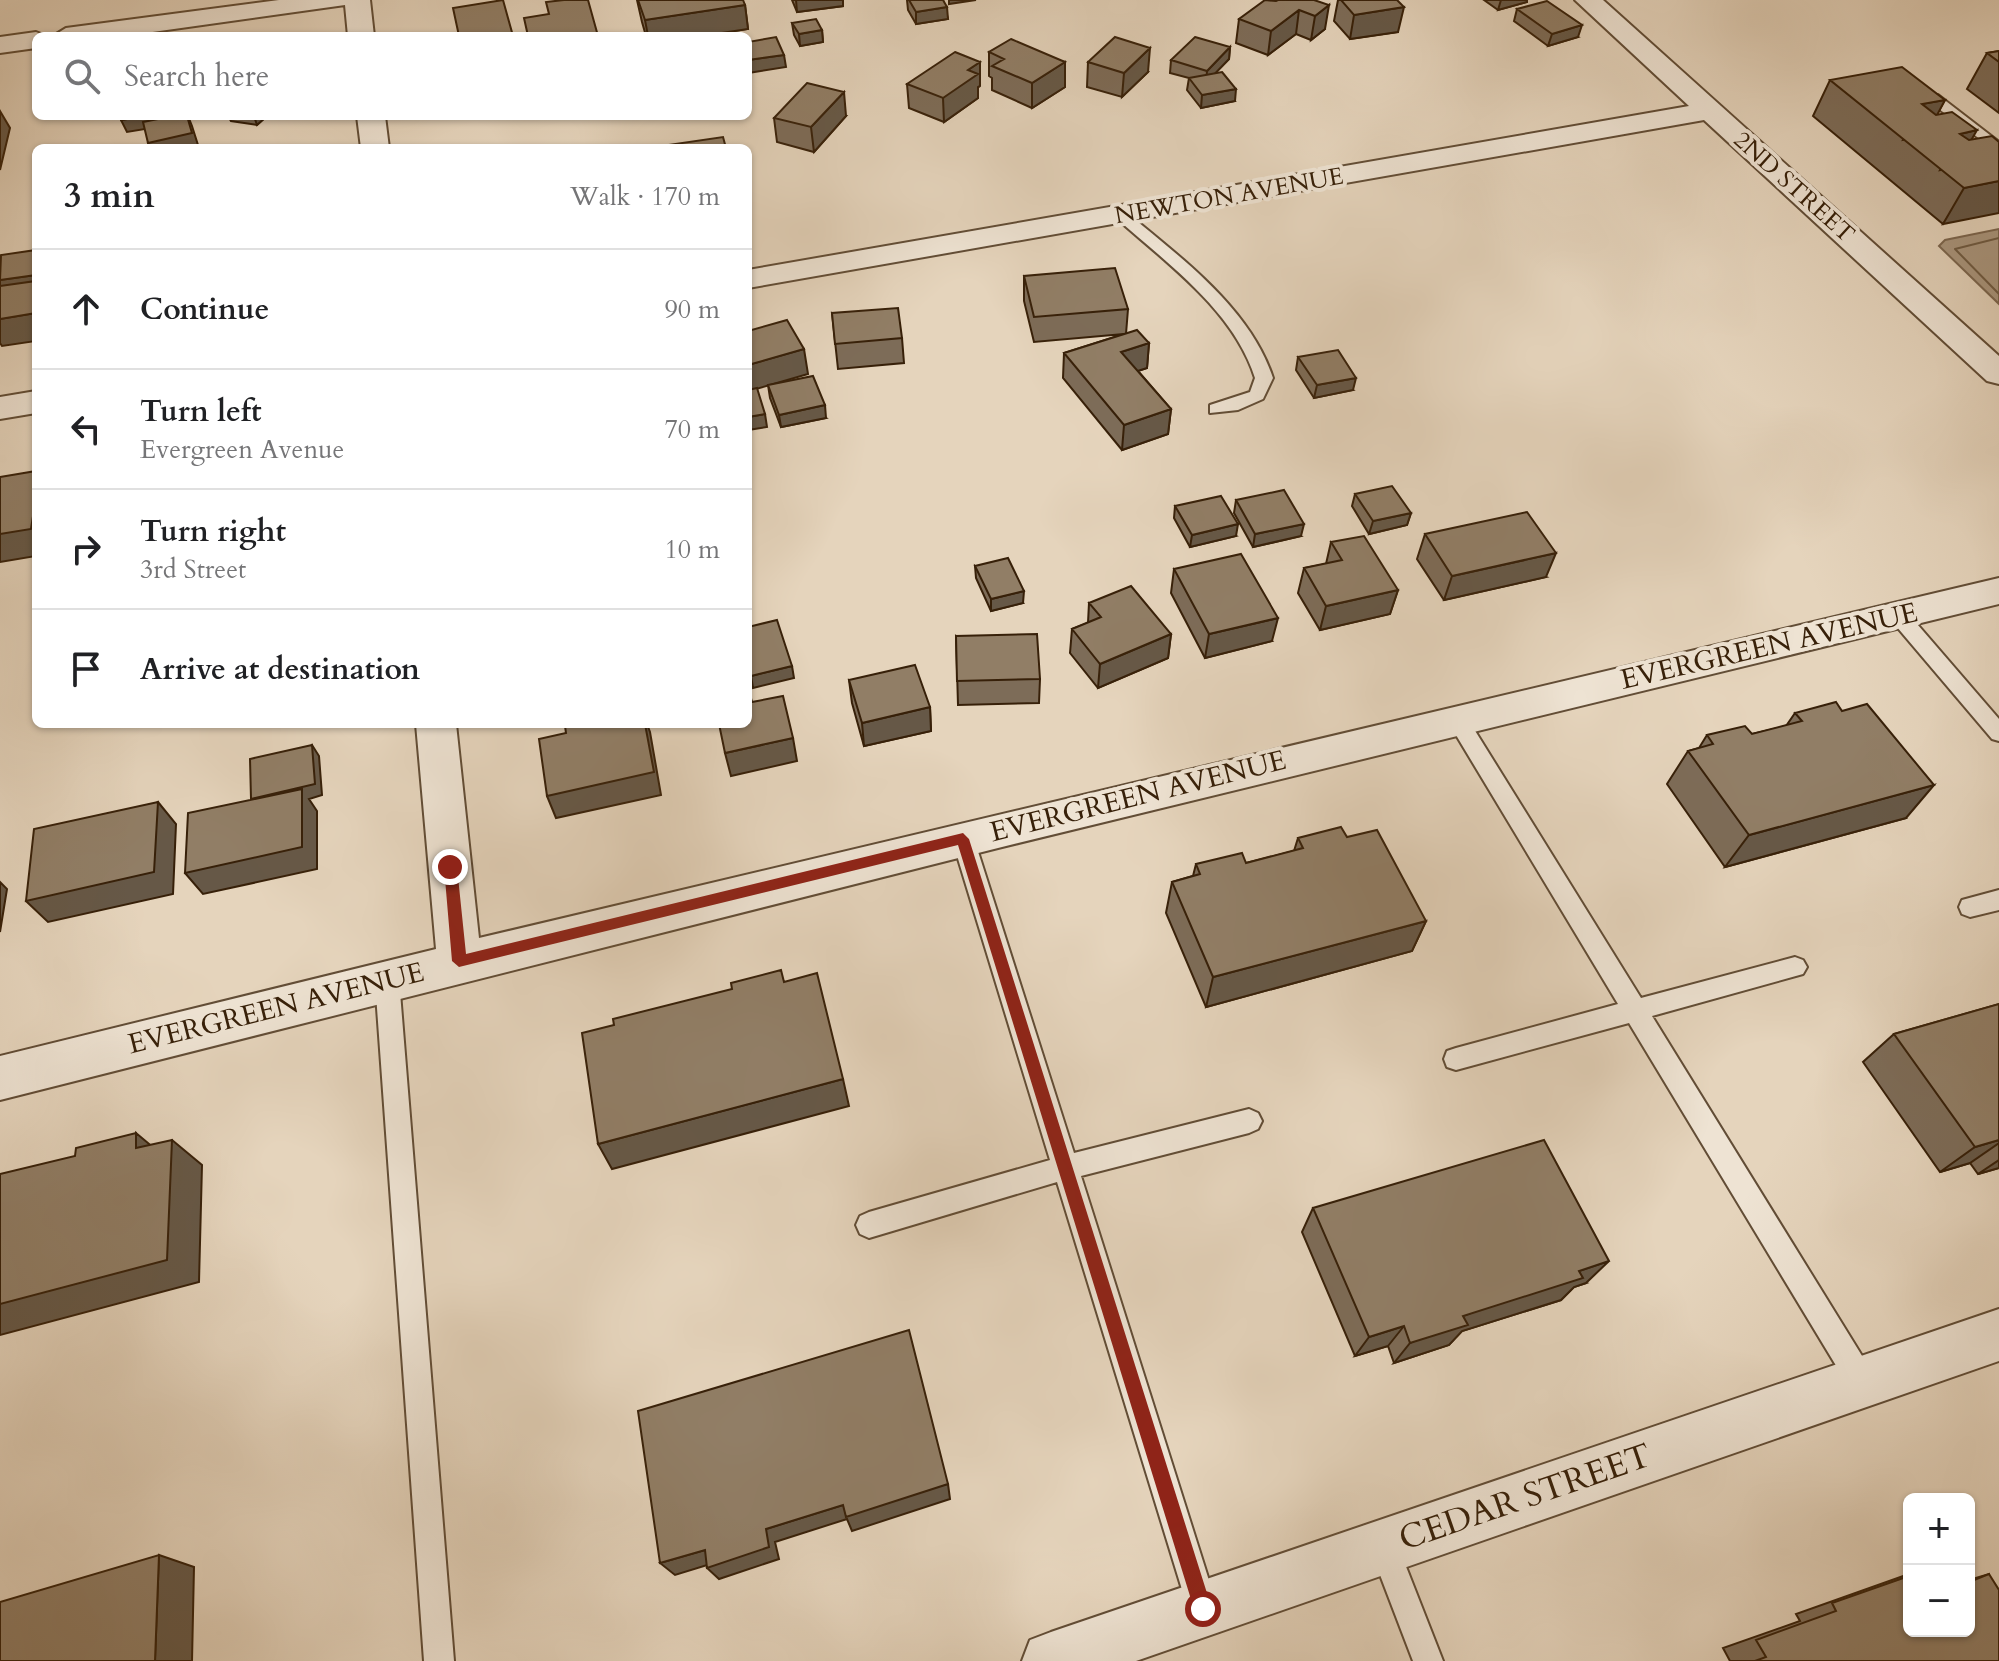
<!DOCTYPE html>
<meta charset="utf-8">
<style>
:root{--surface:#fff;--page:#f6f6f6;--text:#202124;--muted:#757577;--line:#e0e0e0}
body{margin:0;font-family:Cardo,serif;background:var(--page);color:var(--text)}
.controls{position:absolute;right:24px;bottom:24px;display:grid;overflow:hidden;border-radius:12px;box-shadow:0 2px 6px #0004}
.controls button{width:72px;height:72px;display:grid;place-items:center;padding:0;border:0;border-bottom:2px solid var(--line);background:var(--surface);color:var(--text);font:40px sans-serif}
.stop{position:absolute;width:24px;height:24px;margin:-18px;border:6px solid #8f2418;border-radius:50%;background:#fff}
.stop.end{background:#8f2418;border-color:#fff;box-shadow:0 2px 8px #0008}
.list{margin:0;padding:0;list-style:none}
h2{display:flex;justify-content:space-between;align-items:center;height:104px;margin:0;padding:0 32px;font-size:34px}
h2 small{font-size:26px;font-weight:400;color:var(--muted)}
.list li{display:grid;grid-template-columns:52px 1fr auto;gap:24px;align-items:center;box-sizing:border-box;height:120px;padding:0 32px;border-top:2px solid var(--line)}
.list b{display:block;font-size:30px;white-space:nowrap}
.list p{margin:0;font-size:26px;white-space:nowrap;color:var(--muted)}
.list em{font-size:26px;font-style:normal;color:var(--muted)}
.icon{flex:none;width:44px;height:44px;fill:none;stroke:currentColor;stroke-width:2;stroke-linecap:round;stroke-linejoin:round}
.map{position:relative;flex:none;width:1999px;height:1661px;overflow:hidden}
.search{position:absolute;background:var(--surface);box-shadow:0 2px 6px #0004;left:32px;top:32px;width:720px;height:88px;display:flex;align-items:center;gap:20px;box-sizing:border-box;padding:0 28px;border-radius:12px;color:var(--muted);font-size:30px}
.panel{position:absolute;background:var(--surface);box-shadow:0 2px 6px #0004;left:32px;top:144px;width:720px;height:584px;border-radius:12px}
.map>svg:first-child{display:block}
</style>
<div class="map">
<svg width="1999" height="1661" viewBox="0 0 1999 1661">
<rect width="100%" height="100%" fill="#e5d4bc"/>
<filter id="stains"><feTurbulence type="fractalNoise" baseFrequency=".0025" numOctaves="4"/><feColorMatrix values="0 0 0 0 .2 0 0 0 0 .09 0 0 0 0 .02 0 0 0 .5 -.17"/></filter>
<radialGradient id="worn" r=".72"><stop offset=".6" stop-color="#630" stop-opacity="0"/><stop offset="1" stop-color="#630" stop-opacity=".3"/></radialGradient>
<path fill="#aa977f" stroke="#7c6750" stroke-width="2" d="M 1999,229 L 1999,304 L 1939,246 L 1945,240 Z"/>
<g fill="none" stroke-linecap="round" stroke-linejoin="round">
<path stroke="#705c44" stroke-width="2" d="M 1999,238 L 1955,249 L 1999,294"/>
<g stroke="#624d36" stroke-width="4">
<path id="lane" d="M 1928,95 L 1938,95 L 1999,142 L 1999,153 L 1928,101 Z
M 1116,212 L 1126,212 C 1181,258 1250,308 1273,378 L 1263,399 L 1238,410 L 1210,413 L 1210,405 L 1250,392 L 1255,378 C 1234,311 1167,263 1116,218 Z
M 1898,608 L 1905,610 L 1999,719 L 1999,741 L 1992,739 L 1891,620 L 1888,615 L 1891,610 Z
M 1457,711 L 1464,713 L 1641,998 L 1795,957 L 1803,960 L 1807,967 L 1803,974 L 1652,1016 L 1872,1372 L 1876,1382 L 1872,1392 L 1862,1396 L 1852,1392 L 1629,1023 L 1456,1070 L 1447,1067 L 1444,1059 L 1447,1051 L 1456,1048 L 1618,1004 L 1450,725 L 1447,719 L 1450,713 Z
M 963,830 L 971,833 L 974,839 L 1074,1153 L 1249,1109 L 1258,1113 L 1262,1121 L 1258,1129 L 1249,1133 L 1081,1176 L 1218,1609 L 1214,1620 L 1203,1624 L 1192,1620 L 1188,1609 L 1057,1182 L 869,1238 L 860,1234 L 856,1225 L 860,1216 L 869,1212 L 1050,1160 L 952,839 L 955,833 Z
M 1999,890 L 1999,910 L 1970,917 L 1962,914 L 1959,907 L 1962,900 Z
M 387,970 L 395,973 L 399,980 L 454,1661 L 424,1661 L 375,980 L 379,973 Z
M 1384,1531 L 1394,1536 L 1443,1661 L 1413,1661 L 1369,1546 L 1374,1536 Z"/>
</g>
<g stroke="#624d36" stroke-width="4">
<path id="street" d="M 279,0 L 370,0 L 374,36 L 348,36 L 345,5 L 124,36 L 53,36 L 66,28 Z
M 1575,0 L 1603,0 L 1999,356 L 1999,384 L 1987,381 L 1704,120 L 748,288 L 748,270 L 1689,106 Z
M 36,32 L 46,36 L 36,36 L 36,48 L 0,53 L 0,37 Z
M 357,116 L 385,116 L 389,148 L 361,148 Z
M 36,391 L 36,413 L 0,419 L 0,397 Z
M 1999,578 L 1999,604 L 998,848 L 0,1100 L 0,1056 L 436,949 L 416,724 L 456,724 L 479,938 Z
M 1999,1309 L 1999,1361 L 1136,1661 L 1022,1661 L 1030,1640 L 1051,1632 Z"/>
</g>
<use href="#lane" fill="#eee3d3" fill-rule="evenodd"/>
<use href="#street" fill="#eee3d3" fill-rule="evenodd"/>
</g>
<path fill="#7d6c58" stroke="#372009" stroke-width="2" d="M 637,0 L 745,5 L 748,29 L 702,36 L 646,36 L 642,22 Z
M 792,0 L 843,0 L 843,6 L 797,12 Z
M 907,0 L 943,0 L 948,19 L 916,24 L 908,10 Z
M 1314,0 L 1325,29 L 1311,40 L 1296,34 L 1268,55 L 1236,43 L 1239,19 Z
M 1338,0 L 1397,0 L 1398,32 L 1350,39 L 1334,21 Z
M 1484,0 L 1527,0 L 1527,2 L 1498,10 Z
M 1517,9 L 1578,37 L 1548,46 L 1514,21 Z
M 792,23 L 822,30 L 823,42 L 800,46 L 794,35 Z
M 1230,47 L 1229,59 L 1215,73 L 1235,101 L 1201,108 L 1187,90 L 1189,78 L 1170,73 L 1171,60 Z
M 1999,51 L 1999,113 L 1967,89 L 1987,53 Z
M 989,52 L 1065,62 L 1065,87 L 1032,108 L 992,90 L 992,78 L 989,76 Z
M 1088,62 L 1148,72 L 1122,97 L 1087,87 Z
M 1830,80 L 1945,100 L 1937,114 L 1971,140 L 1999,142 L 1943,224 L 1813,116 Z
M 907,84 L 980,86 L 978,87 L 978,98 L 944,122 L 909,108 Z
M 228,116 L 267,116 L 257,125 L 231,121 Z
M 846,116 L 814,152 L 777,142 L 774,118 Z
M 1024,276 L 1128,309 L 1126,334 L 1149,343 L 1147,368 L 1138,371 L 1171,409 L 1168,434 L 1122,450 L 1063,378 L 1064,353 L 1124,334 L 1034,342 L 1024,301 Z
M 832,313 L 902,338 L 904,363 L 838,369 Z
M 1298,357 L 1353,390 L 1314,398 L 1296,370 Z
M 768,385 L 826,418 L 781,427 L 770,398 Z
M 1355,494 L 1411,513 L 1407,525 L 1369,534 L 1352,506 Z
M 1236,500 L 1301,536 L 1253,547 L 1234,513 Z
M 1175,506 L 1236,536 L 1190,547 L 1174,518 Z
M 1425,534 L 1546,577 L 1444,600 L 1417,559 Z
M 1331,542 L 1398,590 L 1390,614 L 1320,630 L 1298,593 L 1304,568 L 1326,564 Z
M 975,566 L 1023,603 L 991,611 L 976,578 Z
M 1174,569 L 1272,641 L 1205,658 L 1171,593 Z
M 1089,603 L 1171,634 L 1168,658 L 1098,688 L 1070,653 L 1072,629 L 1088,623 Z
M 956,636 L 1040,679 L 1039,703 L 958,705 Z
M 849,680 L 930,707 L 931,731 L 864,746 L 852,703 Z
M 1795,713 L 1906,818 L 1725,867 L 1667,784 L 1688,751 L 1699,748 L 1707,735 L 1752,734 L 1786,726 Z
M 1347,837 L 1426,921 L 1412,951 L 1206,1007 L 1166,913 L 1172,882 L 1193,876 L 1196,864 L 1246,863 L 1294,851 L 1298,838 Z
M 1999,1004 L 1999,1168 L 1978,1174 L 1970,1163 L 1940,1172 L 1863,1062 L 1894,1034 Z
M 1313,1208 L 1586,1283 L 1574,1287 L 1561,1300 L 1462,1331 L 1449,1345 L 1394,1363 L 1388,1346 L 1355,1356 L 1302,1232 Z
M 1909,1574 L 1909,1631 L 1969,1631 L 1969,1580 L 1989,1574 L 1999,1661 L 1730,1661 L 1723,1648 L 1800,1621 L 1796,1614 Z"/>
<path fill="#665847" stroke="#372009" stroke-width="2" d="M 796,0 L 843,0 L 843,6 L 797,12 Z
M 949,0 L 976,0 L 949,4 Z
M 1501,0 L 1527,0 L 1527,2 L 1498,10 Z
M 745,5 L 748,29 L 702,36 L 648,36 L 645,20 Z
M 1329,5 L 1325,29 L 1311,40 L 1315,16 Z
M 947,7 L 948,19 L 916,24 L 916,12 Z
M 1404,7 L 1398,32 L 1350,39 L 1354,15 Z
M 1299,10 L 1296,34 L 1268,55 L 1271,31 Z
M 1582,25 L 1578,37 L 1548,46 L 1552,34 Z
M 822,30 L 823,42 L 800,46 L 799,34 Z
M 1230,47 L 1229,59 L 1206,83 L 1207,71 Z
M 1150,48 L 1148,72 L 1122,97 L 1124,73 Z
M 784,55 L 786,67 L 748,73 L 748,60 Z
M 980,62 L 980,86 L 978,87 L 978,98 L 944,122 L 943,98 L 968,70 Z
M 1065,62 L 1065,87 L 1032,108 L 1032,83 Z
M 1236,89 L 1235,101 L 1201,108 L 1202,95 Z
M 844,92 L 846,116 L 814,152 L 811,127 Z
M 1945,100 L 1926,136 L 1903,140 L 1922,104 Z
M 0,111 L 10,128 L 0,170 Z
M 145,116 L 182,116 L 182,123 L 127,132 L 121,120 Z
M 188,116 L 192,126 L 198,145 L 186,148 L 151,148 L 148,143 Z
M 254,116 L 267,116 L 257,125 Z
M 1977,130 L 1956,167 L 1940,170 L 1960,134 Z
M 1999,181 L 1999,213 L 1943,224 L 1964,188 Z
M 36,275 L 36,289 L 0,287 L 0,280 Z
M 36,313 L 36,341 L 2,346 L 0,343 L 0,319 Z
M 1149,343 L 1147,368 L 1119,377 L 1121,352 Z
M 804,349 L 808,374 L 749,391 L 748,365 Z
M 1356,378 L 1353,390 L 1314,398 L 1317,385 Z
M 825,405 L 826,418 L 781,427 L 779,415 Z
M 1171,409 L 1168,434 L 1122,450 L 1124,425 Z
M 765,414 L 767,427 L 748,430 L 748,417 Z
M 36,497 L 36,556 L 0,562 L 0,534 Z
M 1411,513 L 1407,525 L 1369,534 L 1373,521 Z
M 1238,524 L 1236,536 L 1190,547 L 1192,535 Z
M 1304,524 L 1301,536 L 1253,547 L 1255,534 Z
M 1556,553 L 1546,577 L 1444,600 L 1452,576 Z
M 1398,590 L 1390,614 L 1320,630 L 1326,606 Z
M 1024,591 L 1023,603 L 991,611 L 991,599 Z
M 1278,618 L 1272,641 L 1205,658 L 1209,634 Z
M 1171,634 L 1168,658 L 1098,688 L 1100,664 Z
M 792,666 L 794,678 L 753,688 L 751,676 Z
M 930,707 L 931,731 L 864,746 L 862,723 Z
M 645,724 L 647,724 L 650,732 L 661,795 L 556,818 L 547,796 Z
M 793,738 L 797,761 L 731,776 L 725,753 Z
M 312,745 L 319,756 L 322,795 L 309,799 L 317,811 L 317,869 L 203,894 L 185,873 L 259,810 Z
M 1934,785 L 1906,818 L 1725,867 L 1749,835 Z
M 158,802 L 176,824 L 173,894 L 48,922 L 26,901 Z
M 0,882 L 7,889 L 0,932 Z
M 1426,921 L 1412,951 L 1206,1007 L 1213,977 Z
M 843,1079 L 849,1106 L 612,1169 L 598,1144 Z
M 136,1133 L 167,1159 L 136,1148 Z
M 172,1140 L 202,1165 L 199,1282 L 0,1335 L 0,1304 Z
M 1999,1140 L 1999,1143 L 1970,1163 L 1940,1172 L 1975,1147 Z
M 1999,1160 L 1999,1168 L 1978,1174 Z
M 1609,1261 L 1586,1283 L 1574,1287 L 1561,1300 L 1462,1331 L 1449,1345 L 1394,1363 L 1410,1343 L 1463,1316 L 1579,1271 Z
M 1404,1326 L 1388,1346 L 1355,1356 L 1369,1337 Z
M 948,1484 L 950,1499 L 852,1531 L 847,1519 L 775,1542 L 779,1559 L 719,1579 L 707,1568 L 766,1529 L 843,1505 Z
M 705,1550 L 717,1562 L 675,1575 L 660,1563 Z
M 159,1555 L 194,1567 L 192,1661 L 155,1661 Z"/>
<path fill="#917e66" stroke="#372009" stroke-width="2" d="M 503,0 L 513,36 L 459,36 L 453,8 Z
M 564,0 L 588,0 L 598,36 L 528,36 L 524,18 L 549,14 L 546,2 Z
M 638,0 L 743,0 L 745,5 L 645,20 Z
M 909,0 L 943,0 L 947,7 L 916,12 Z
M 1265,0 L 1276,1 L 1278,0 L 1314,0 L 1329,5 L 1315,16 L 1299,10 L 1271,31 L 1239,19 Z
M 1341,0 L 1397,0 L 1404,7 L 1354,15 Z
M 1547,1 L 1582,25 L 1552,34 L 1517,9 Z
M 816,19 L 822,30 L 799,34 L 792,23 Z
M 776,37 L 784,55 L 748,60 L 748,42 Z
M 1115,37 L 1150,48 L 1124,73 L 1088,62 Z
M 1195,37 L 1230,47 L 1207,71 L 1171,60 Z
M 1011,39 L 1065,62 L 1032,83 L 992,66 L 1004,59 L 989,52 Z
M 1999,51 L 1999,62 L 1987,53 Z
M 955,52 L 980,62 L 968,70 L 978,74 L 943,98 L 907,84 Z
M 1902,67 L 1945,100 L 1922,104 L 1936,115 L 1952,112 L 1977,130 L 1960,134 L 1969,140 L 1992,136 L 1999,142 L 1999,181 L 1964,188 L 1830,80 Z
M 1222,72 L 1236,89 L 1202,95 L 1189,78 Z
M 807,83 L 844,92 L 811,127 L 774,118 Z
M 121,116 L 145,116 L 121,120 Z
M 173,116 L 187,116 L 192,133 L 148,143 L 143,122 Z
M 723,137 L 726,148 L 648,148 Z
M 36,250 L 36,275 L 0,280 L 1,255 Z
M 1115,268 L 1128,309 L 1034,317 L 1024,276 Z
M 36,281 L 36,313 L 0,319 L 0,286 Z
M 898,308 L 902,338 L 835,344 L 832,313 Z
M 787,320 L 804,349 L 748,365 L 748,331 Z
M 1137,330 L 1149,343 L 1121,352 L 1171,409 L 1124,425 L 1064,353 Z
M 1338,350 L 1356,378 L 1317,385 L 1298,357 Z
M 813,376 L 825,405 L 779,415 L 768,385 Z
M 757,388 L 765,414 L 748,417 L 748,390 Z
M 36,471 L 36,497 L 31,529 L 0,534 L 0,477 Z
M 1392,486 L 1411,513 L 1373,521 L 1355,494 Z
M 1284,490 L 1304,524 L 1255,534 L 1236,500 Z
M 1221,496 L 1238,524 L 1192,535 L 1175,506 Z
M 1527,512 L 1556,553 L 1452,576 L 1425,534 Z
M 1364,536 L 1398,590 L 1326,606 L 1304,568 L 1342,560 L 1331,542 Z
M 1241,554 L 1278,618 L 1209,634 L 1174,569 Z
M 1008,558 L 1024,591 L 991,599 L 975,566 Z
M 1131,586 L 1171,634 L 1100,664 L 1072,629 L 1101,617 L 1089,603 Z
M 777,620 L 792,666 L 751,676 L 748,667 L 748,627 Z
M 1037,634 L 1040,679 L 957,681 L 956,636 Z
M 915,665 L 930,707 L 862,723 L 849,680 Z
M 748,687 L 752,702 L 783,696 L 793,738 L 725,753 L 719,724 L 748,724 Z
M 1836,702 L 1842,711 L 1867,704 L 1934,785 L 1749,835 L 1688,751 L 1713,744 L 1707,735 L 1745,726 L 1752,734 L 1802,721 L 1795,713 Z
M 573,724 L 645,724 L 654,772 L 547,796 L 539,739 L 566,733 L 565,726 Z
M 312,745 L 315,784 L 251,799 L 250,759 Z
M 302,789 L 302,847 L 185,873 L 188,813 Z
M 158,802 L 154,872 L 26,901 L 34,829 Z
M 1341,827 L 1347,837 L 1377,830 L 1426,921 L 1213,977 L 1172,882 L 1200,874 L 1196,864 L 1242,853 L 1246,863 L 1303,848 L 1298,838 Z
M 781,970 L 784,982 L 817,973 L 843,1079 L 598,1144 L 582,1033 L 614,1025 L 613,1019 L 732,989 L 731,983 Z
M 1999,1004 L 1999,1140 L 1975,1147 L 1894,1034 Z
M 136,1133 L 136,1148 L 172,1140 L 167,1260 L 0,1304 L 0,1174 L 75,1156 L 76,1148 Z
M 1544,1140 L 1609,1261 L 1579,1271 L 1583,1278 L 1463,1316 L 1468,1325 L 1410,1343 L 1404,1326 L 1369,1337 L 1313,1208 Z
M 909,1330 L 948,1484 L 846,1517 L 843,1505 L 766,1529 L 769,1547 L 707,1568 L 705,1550 L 660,1563 L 638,1411 Z
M 159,1555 L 155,1661 L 0,1661 L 0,1602 Z
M 1989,1574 L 1999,1590 L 1999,1661 L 1755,1661 L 1766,1657 L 1756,1640 L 1836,1611 L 1832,1603 L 1909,1576 L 1909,1631 L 1969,1631 L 1969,1582 Z"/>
<path fill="#8f2418" d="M 963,833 L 969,839 L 1212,1609 L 1203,1618 L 1194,1609 L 958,845 L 459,967 L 452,961 L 444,867 L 450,861 L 457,867 L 466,954 Z"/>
<g text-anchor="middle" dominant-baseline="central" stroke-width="8" stroke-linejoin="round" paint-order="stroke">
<g font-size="24" fill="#372009" stroke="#eee3d3">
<text transform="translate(1794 187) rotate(42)">2ND STREET</text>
<text transform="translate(1229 196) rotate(-10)">NEWTON AVENUE</text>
</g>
<g font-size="28" fill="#372009" stroke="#eee3d3">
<text transform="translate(1769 646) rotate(-13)">EVERGREEN AVENUE</text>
<text transform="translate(1138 796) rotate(-14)">EVERGREEN AVENUE</text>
<text transform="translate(276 1008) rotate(-14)">EVERGREEN AVENUE</text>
</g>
<g font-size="34" fill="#372009" stroke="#eee3d3">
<text transform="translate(1525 1497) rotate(-19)">CEDAR STREET</text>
</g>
</g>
<rect width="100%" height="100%" filter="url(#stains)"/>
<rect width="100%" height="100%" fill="url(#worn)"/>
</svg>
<div class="controls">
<button>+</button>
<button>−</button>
</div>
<div class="stop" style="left:1203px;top:1609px"></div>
<div class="stop end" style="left:450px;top:867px"></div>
<div class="search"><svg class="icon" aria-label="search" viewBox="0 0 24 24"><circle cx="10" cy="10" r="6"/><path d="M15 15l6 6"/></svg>Search here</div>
<section class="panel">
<h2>3 min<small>Walk · 170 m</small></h2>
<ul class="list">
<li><svg class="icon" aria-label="ahead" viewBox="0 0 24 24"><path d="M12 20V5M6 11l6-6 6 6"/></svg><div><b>Continue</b></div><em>90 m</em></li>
<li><svg class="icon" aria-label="left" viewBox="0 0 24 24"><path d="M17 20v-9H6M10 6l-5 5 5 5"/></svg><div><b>Turn left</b><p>Evergreen Avenue</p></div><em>70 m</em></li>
<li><svg class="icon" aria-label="right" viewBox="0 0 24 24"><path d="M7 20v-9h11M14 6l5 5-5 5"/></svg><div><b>Turn right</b><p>3rd Street</p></div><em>10 m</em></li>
<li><svg class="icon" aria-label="arrive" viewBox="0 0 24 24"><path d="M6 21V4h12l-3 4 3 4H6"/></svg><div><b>Arrive at destination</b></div></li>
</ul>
</section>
</div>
